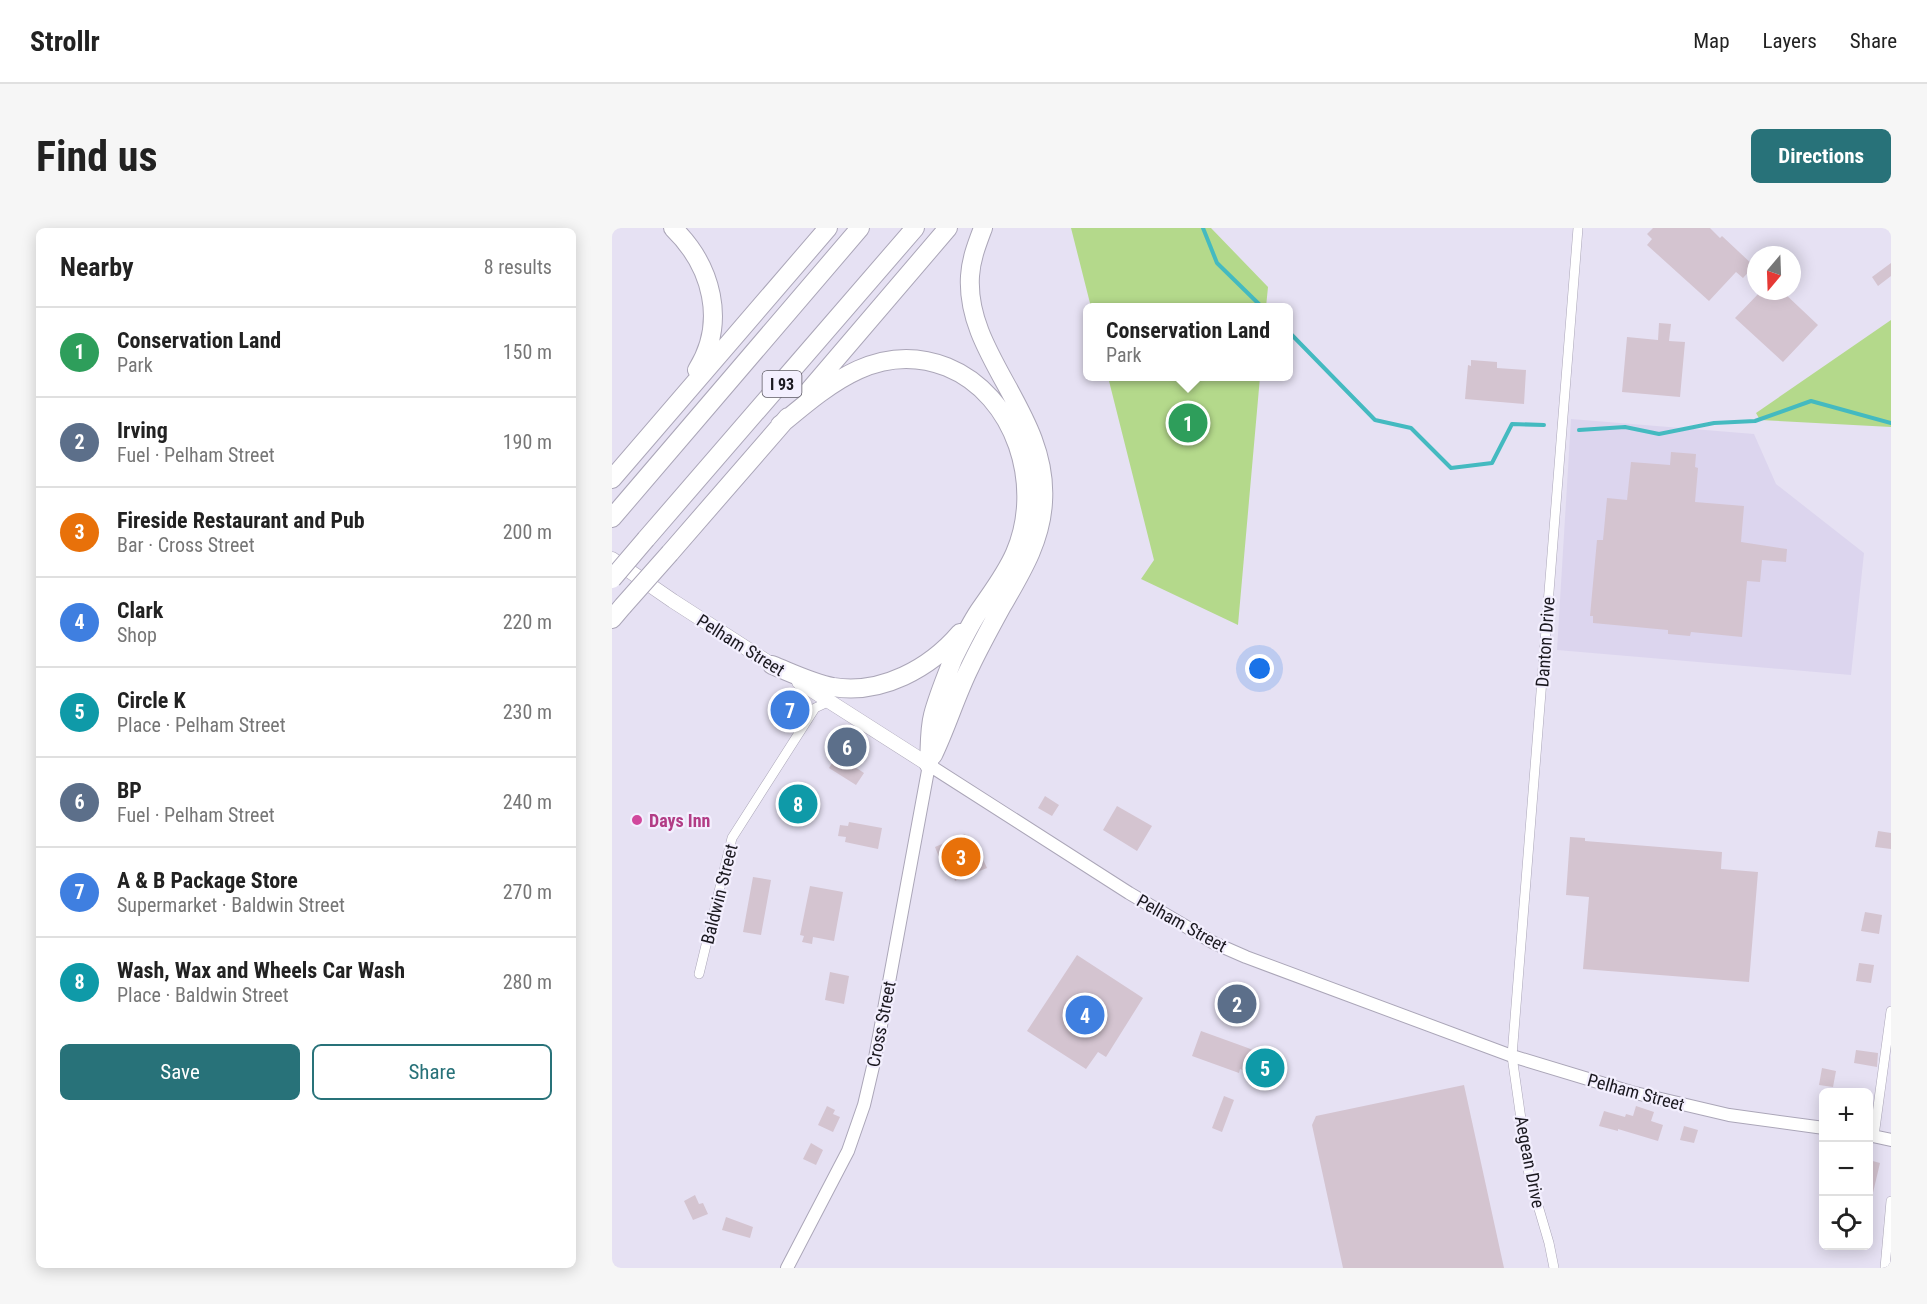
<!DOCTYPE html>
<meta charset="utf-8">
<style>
:root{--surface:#fff;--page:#f6f6f6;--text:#222;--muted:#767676;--line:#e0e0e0;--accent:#287279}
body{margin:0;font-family:"Roboto Condensed",sans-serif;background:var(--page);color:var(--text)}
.controls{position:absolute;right:18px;bottom:18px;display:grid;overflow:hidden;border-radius:9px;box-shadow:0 3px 15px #0003}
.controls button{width:54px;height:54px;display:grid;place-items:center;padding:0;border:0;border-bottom:2px solid var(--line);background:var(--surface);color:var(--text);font:30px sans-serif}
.compass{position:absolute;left:1135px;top:18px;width:54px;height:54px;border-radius:50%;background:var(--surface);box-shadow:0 3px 15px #0003;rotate:199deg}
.you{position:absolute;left:648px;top:441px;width:21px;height:21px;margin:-15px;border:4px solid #fff;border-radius:50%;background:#1a73e8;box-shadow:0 0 0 9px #1a73e833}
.badge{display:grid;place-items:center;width:39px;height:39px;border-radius:50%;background:var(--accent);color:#fff;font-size:20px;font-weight:700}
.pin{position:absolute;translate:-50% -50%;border:3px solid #fff;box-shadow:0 2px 6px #0006}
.popup{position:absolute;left:471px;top:75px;width:210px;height:78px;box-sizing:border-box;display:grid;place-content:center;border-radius:9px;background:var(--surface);filter:drop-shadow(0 2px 4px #0005);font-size:20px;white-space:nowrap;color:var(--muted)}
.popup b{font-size:22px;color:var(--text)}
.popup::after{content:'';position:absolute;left:50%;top:100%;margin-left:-12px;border:12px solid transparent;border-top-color:var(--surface)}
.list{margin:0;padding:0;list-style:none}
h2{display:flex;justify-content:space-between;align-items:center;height:78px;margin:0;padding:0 24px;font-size:26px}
h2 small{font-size:20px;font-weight:400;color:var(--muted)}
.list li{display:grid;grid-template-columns:39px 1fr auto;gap:18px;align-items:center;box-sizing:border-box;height:90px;padding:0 24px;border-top:2px solid var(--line)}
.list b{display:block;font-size:22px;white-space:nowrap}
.list p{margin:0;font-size:20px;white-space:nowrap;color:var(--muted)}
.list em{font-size:20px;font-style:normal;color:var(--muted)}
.actions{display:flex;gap:12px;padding:18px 24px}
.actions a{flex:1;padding:14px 0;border:2px solid var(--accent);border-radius:9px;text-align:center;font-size:21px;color:var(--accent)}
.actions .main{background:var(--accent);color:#fff}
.icon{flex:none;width:33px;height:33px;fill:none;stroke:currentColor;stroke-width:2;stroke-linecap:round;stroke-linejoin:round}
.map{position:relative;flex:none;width:1279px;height:1040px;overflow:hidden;border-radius:9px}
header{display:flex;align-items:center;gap:36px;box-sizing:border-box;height:84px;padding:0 30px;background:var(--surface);border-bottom:2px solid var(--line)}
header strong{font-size:28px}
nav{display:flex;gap:33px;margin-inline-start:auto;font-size:21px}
.intro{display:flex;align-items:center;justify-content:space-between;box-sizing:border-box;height:144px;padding:0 36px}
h1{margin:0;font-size:42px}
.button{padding:15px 27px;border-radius:9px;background:var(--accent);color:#fff;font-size:21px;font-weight:700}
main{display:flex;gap:36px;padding:0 36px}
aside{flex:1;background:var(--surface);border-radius:9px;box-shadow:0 3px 15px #0003}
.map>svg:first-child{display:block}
</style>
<header>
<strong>Strollr</strong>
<nav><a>Map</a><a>Layers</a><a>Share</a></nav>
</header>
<div class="intro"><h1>Find us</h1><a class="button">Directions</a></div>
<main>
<aside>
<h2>Nearby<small>8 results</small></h2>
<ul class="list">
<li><span class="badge" style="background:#2e9e5b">1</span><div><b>Conservation Land</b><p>Park</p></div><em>150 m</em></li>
<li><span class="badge" style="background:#5c6f8a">2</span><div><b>Irving</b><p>Fuel · Pelham Street</p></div><em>190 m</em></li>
<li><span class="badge" style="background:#e8710a">3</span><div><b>Fireside Restaurant and Pub</b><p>Bar · Cross Street</p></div><em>200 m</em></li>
<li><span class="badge" style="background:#3f7fe0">4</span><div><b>Clark</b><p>Shop</p></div><em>220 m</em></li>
<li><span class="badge" style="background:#0f9aa8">5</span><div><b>Circle K</b><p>Place · Pelham Street</p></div><em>230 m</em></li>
<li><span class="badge" style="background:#5c6f8a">6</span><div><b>BP</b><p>Fuel · Pelham Street</p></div><em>240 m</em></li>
<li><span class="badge" style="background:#3f7fe0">7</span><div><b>A &amp; B Package Store</b><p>Supermarket · Baldwin Street</p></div><em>270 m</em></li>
<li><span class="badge" style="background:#0f9aa8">8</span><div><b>Wash, Wax and Wheels Car Wash</b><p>Place · Baldwin Street</p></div><em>280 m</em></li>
</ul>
<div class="actions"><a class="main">Save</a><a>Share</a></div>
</aside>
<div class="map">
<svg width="1279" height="1040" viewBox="0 0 1279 1040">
<rect width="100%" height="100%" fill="#e6e1f3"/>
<path fill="#dcd5ee" d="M 959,191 L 1142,206 L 1164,256 L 1252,325 L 1239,447 L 945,422 Z"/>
<path fill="#b4d98b" d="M 459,0 L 599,0 L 656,59 L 654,79 L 479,79 Z
M 1279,92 L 1279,199 L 1148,192 L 1144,185 Z
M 496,149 L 648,149 L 626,397 L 529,351 L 542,332 Z"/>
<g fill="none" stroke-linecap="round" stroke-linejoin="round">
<path stroke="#44bac0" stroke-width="4" d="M 591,0 L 605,35 L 651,80
M 676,103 L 763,192 L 799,200 L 839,240 L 880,235 L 900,196 L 932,197
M 967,202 L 1013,199 L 1047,206 L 1102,195 L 1143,193 L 1199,173 L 1279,195"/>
</g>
<path fill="#d4c4d0" d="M 1041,0 L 1098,0 L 1108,10 L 1110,8 L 1142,38 L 1131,50 L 1124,44 L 1097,73 L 1035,17 L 1040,11 L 1035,6 Z
M 1279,35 L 1279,48 L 1266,58 L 1260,49 Z
M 1149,63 L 1170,63 L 1206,97 L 1171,134 L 1123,90 Z
M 1047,95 L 1059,96 L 1057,113 L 1073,114 L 1068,169 L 1010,164 L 1015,109 L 1046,112 Z
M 859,132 L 885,134 L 885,140 L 914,142 L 912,176 L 853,171 L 856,137 L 859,138 Z
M 1059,224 L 1084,226 L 1083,239 L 1086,240 L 1083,274 L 1132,278 L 1129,314 L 1175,321 L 1174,334 L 1150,332 L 1148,354 L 1135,353 L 1130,409 L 1079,404 L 1078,408 L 1056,406 L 1056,402 L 981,395 L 981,388 L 978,388 L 985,312 L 991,312 L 995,270 L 1015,272 L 1019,234 L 1058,237 Z
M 178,468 L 190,476 L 178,495 L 166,487 Z
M 225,527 L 252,545 L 244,557 L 217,540 Z
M 183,561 L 201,573 L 189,591 L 171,579 Z
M 433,568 L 447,577 L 440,588 L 426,580 Z
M 505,578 L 540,598 L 525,623 L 491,602 Z
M 237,594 L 270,600 L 266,621 L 233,614 L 234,609 L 226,608 L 228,597 L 236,598 Z
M 1266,603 L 1279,605 L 1279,621 L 1263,619 Z
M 353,606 L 358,616 L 363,614 L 375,640 L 343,653 L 339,642 L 333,644 L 323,619 Z
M 958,609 L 973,610 L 973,613 L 1110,624 L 1109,641 L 1146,644 L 1137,754 L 971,741 L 977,669 L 954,667 Z
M 141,649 L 159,652 L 149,707 L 131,704 Z
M 198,658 L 231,664 L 222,713 L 201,709 L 200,716 L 190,714 L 192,708 L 188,707 Z
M 1253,684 L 1270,687 L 1267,706 L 1249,703 Z
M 465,727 L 531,770 L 494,829 L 486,824 L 474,841 L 415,803 Z
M 1247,735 L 1262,737 L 1259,755 L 1244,753 Z
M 218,744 L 237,748 L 232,776 L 213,772 Z
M 589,803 L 636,820 L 664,833 L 656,852 L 628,841 L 627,845 L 580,828 Z
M 1244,822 L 1266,825 L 1265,839 L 1242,835 Z
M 1210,840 L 1224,843 L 1221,859 L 1207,857 Z
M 852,857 L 892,1040 L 731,1040 L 700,897 L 704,888 Z
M 612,868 L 622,872 L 610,904 L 600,900 Z
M 215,878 L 223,882 L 221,886 L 228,889 L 221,904 L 206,897 Z
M 1024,878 L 1042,884 L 1039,893 L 1051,897 L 1046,913 L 1006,901 L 1006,903 L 987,898 L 992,883 L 1013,889 L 1014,886 L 1021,888 Z
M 1072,898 L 1086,902 L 1082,915 L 1068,912 Z
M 199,915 L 211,922 L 204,937 L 191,931 Z
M 1257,932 L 1268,935 L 1260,969 L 1257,968 Z
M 83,967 L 87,976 L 91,975 L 96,986 L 81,992 L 72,973 Z
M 114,989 L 141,999 L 138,1010 L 110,1002 Z"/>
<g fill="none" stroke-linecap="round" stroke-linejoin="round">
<g stroke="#aba6b8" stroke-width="10">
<path id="minor" d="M 87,746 L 120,610 L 203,480 L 218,473
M 1262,908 L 1279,783
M 942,1040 L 937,1015 L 917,947 L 900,828 L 966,0
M 1273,1040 L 1279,973"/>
</g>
<g stroke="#aba6b8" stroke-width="14">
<path id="tertiary" d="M 1256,907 L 1279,912
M 175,1040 L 236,923 L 252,877 L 263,830 L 317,537 L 517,665 L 602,715 L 634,729 L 900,828 L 1019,864 L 1117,887 L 1212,900"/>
</g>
<g stroke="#aba6b8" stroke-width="15">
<path id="secondary" d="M 0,331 L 61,373 L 168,442
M 187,454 L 317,537"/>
</g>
<g stroke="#aba6b8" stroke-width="20">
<path id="motorway" d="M 61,0 C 100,38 115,94 85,142
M 195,165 L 336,0
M 168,197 C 216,157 267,112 335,139 C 404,167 432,258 403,325 C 394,346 380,364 367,383 C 357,398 349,415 341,431 C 334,449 326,468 321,487 C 317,502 318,521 317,537
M 0,251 L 216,0
M 0,290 L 248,0
M 34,311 L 303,0
M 58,325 L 176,189
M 0,391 L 11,378
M 160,437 C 180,445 200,455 221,459 C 270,467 318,440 348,405
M 321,527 C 335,498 344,467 358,439 C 368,418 379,398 390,378 C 409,345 429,313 431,274 C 437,186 353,128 358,48 C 359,31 365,16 371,0"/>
</g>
<use href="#minor" stroke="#fff" stroke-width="9"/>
<use href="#tertiary" stroke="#fff" stroke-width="12"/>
<use href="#secondary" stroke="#fff" stroke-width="14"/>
<use href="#motorway" stroke="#fff" stroke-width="18"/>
<g stroke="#aba6b8" stroke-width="20" stroke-linecap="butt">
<path id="motorway-bridge" d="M 0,351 L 34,311
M 11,378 L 58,325"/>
</g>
<use href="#motorway-bridge" stroke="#fff" stroke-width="18"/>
</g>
<circle fill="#d1479c" stroke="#f3effe" stroke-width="2" cx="25" cy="592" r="6"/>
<g text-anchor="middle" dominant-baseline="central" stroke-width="4.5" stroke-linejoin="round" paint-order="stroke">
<rect fill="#f3effe" stroke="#5c5963" stroke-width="1.5" x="150.5" y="143" width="39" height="26" rx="4.5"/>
<g font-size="16" font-weight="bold" fill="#1b1920">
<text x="170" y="156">I 93</text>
</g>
<g font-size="18" fill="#1b1920" stroke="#f3effe">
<text transform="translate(933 414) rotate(-86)">Danton Drive</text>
<text transform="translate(129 417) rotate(32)">Pelham Street</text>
<text transform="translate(107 666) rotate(-76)">Baldwin Street</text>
<text transform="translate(570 695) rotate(29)">Pelham Street</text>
<text transform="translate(269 796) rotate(-79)">Cross Street</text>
<text transform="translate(1024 864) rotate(15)">Pelham Street</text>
<text transform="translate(918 934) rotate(79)">Aegean Drive</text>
</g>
<g font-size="18" font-weight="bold" fill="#b23c85" stroke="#f3effe" text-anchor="start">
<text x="37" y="592">Days Inn</text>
</g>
</g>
</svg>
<div class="controls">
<button>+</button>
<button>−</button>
<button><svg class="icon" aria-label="locate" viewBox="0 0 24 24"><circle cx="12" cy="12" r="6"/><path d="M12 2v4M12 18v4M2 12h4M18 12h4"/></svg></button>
</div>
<svg class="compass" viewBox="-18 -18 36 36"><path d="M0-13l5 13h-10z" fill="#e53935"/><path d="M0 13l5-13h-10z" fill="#767676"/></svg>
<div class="you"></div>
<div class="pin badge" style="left:576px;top:195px;background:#2e9e5b">1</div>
<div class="popup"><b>Conservation Land</b>Park</div>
<div class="pin badge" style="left:625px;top:776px;background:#5c6f8a">2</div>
<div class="pin badge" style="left:349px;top:629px;background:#e8710a">3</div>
<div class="pin badge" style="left:473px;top:787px;background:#3f7fe0">4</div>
<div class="pin badge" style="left:653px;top:840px;background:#0f9aa8">5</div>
<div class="pin badge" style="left:235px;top:519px;background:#5c6f8a">6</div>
<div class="pin badge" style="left:178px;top:482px;background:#3f7fe0">7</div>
<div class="pin badge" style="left:186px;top:576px;background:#0f9aa8">8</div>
</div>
</main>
